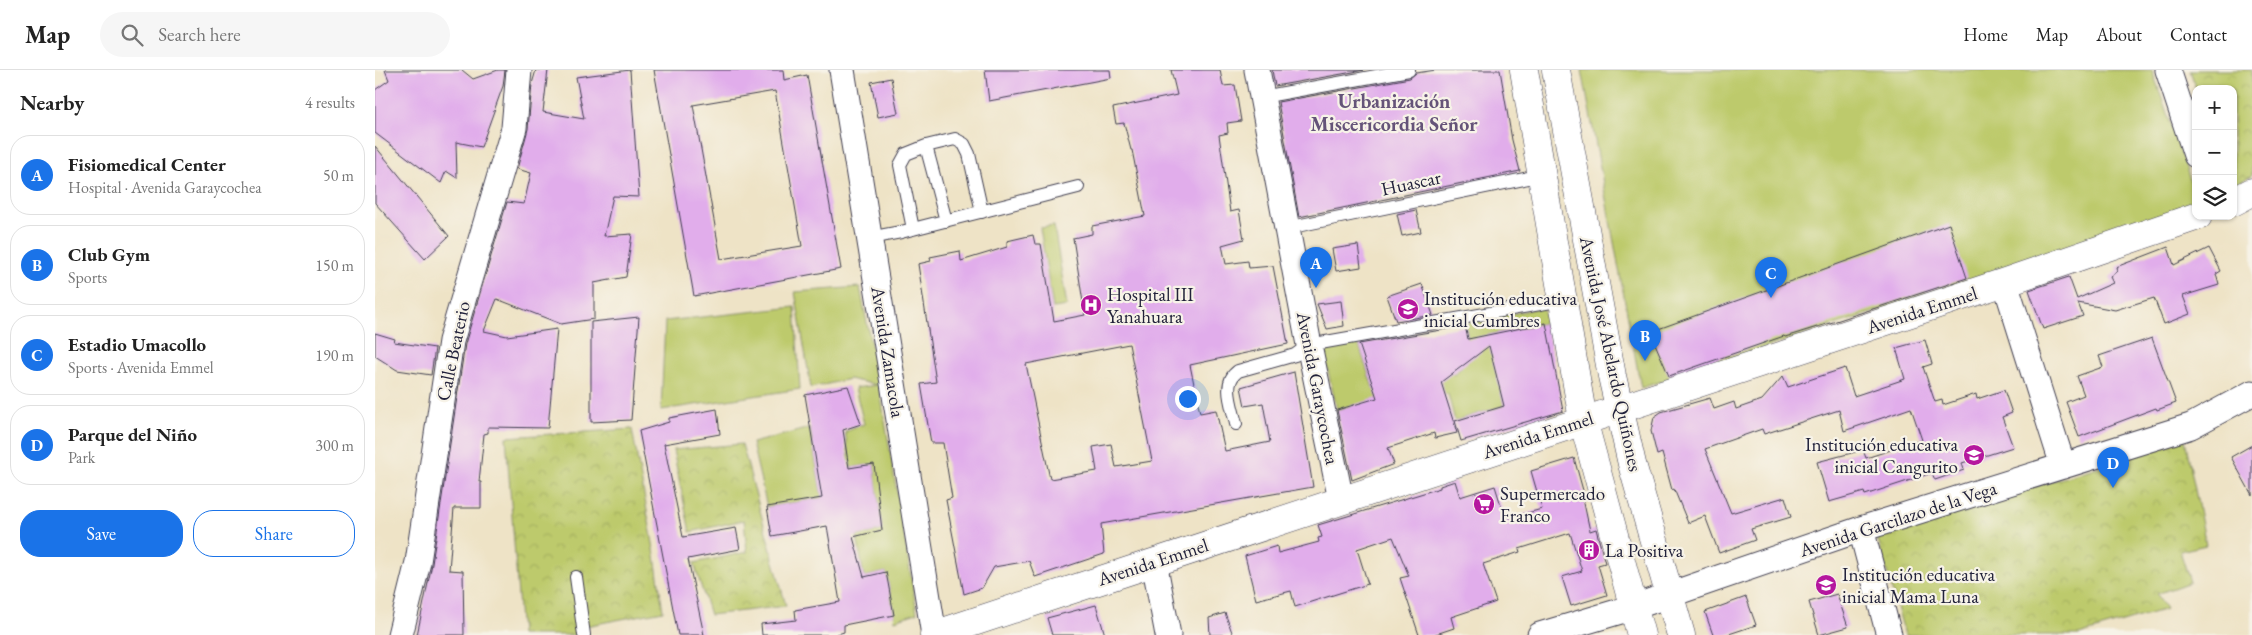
<!DOCTYPE html>
<meta charset="utf-8">
<style>
:root{--surface:#fff;--page:#f6f6f6;--text:#222;--muted:#767676;--line:#e0e0e0;--accent:#1a73e8}
body{margin:0;font-family:"EB Garamond",serif;background:var(--page);color:var(--text)}
.controls{position:absolute;right:15px;top:15px;display:grid;overflow:hidden;border-radius:10px;box-shadow:0 1px 4px #0004}
.controls button{width:45px;height:45px;display:grid;place-items:center;padding:0;border:0;border-bottom:1px solid var(--line);background:var(--surface);color:var(--text);font:25px sans-serif}
.you{position:absolute;left:812px;top:328px;width:18px;height:18px;margin:-12px;border:4px solid #fff;border-radius:50%;background:#1a73e8;box-shadow:0 0 0 8px #1a73e833}
.badge{display:grid;place-items:center;width:32px;height:32px;border-radius:50%;background:var(--accent);color:#fff;font-size:16px;font-weight:700}
.pin{position:absolute;translate:-50% -41px;filter:drop-shadow(0 1px 2px #0008)}
.pin::after{content:'';position:absolute;top:26px;width:18px;height:15px;background:inherit;clip-path:polygon(0 0,100% 0,50% 100%)}
.list{margin:0;padding:0;list-style:none}
h2{display:flex;justify-content:space-between;align-items:center;height:65px;margin:0;padding:0 20px;font-size:21px}
h2 small{font-size:16px;font-weight:400;color:var(--muted)}
.list li{display:grid;grid-template-columns:32px 1fr auto;gap:15px;align-items:center;box-sizing:border-box;height:80px;margin:0 10px 10px;padding:0 10px;border:1px solid var(--line);border-radius:20px}
.list b{display:block;font-size:19px;white-space:nowrap}
.list p{margin:0;font-size:16px;white-space:nowrap;color:var(--muted)}
.list em{font-size:16px;font-style:normal;color:var(--muted)}
.actions{display:flex;gap:10px;padding:15px 20px}
.actions a{flex:1;padding:11px 0;border:1px solid var(--accent);border-radius:20px;text-align:center;font-size:18px;color:var(--accent)}
.actions .main{background:var(--accent);color:#fff}
.icon{flex:none;width:28px;height:28px;fill:none;stroke:currentColor;stroke-width:2;stroke-linecap:round;stroke-linejoin:round}
.map{position:relative;flex:none;width:1877px;height:565px;overflow:hidden}
header{display:flex;align-items:center;gap:30px;box-sizing:border-box;height:70px;padding:0 25px;background:var(--surface);border-bottom:1px solid var(--line)}
header strong{font-size:24px}
nav{display:flex;gap:28px;margin-inline-start:auto;font-size:18px}
.search{width:350px;height:45px;background:var(--page);display:flex;align-items:center;gap:12px;box-sizing:border-box;padding:0 18px;border-radius:28px;color:var(--muted);font-size:19px}
main{display:flex}
aside{flex:1;background:var(--surface)}
.map>svg:first-child{display:block}
</style>
<header>
<strong>Map</strong>
<div class="search"><svg class="icon" aria-label="search" viewBox="0 0 24 24"><circle cx="10" cy="10" r="6"/><path d="M15 15l6 6"/></svg>Search here</div>
<nav><a>Home</a><a>Map</a><a>About</a><a>Contact</a></nav>
</header>
<main>
<aside>
<h2>Nearby<small>4 results</small></h2>
<ul class="list">
<li><span class="badge">A</span><div><b>Fisiomedical Center</b><p>Hospital · Avenida Garaycochea</p></div><em>50 m</em></li>
<li><span class="badge">B</span><div><b>Club Gym</b><p>Sports</p></div><em>150 m</em></li>
<li><span class="badge">C</span><div><b>Estadio Umacollo</b><p>Sports · Avenida Emmel</p></div><em>190 m</em></li>
<li><span class="badge">D</span><div><b>Parque del Niño</b><p>Park</p></div><em>300 m</em></li>
</ul>
<div class="actions"><a class="main">Save</a><a>Share</a></div>
</aside>
<div class="map">
<svg width="1877" height="565" viewBox="0 0 1877 565">
<defs>
<pattern id="park-crowns" width="20" height="18" patternUnits="userSpaceOnUse" patternTransform="scale(1.25)"><rect width="20" height="18" fill="#bdca6c"/><path d="M2 6a3 3 0 1 1 6 0M12 15a3 3 0 1 1 6 0" fill="none" stroke="#a2ad5e"/></pattern>
</defs>
<rect width="100%" height="100%" fill="#f7f3e8"/>
<filter id="ink" filterUnits="userSpaceOnUse"><feTurbulence type="fractalNoise" baseFrequency=".02" numOctaves="2"/><feDisplacementMap in="SourceGraphic" scale="10" xChannelSelector="R" yChannelSelector="G"/><feConvolveMatrix kernelMatrix="1 2 1 2 8 2 1 2 1" color-interpolation-filters="sRGB"/></filter>
<filter id="wash" filterUnits="userSpaceOnUse"><feTurbulence type="fractalNoise" baseFrequency=".0096" numOctaves="4" result="noise"/><feDisplacementMap in="SourceGraphic" scale="20" xChannelSelector="R" yChannelSelector="G"/><feGaussianBlur stdDeviation="1.12" result="paint"/><feColorMatrix in="noise" values="0 0 0 0 0 0 0 0 0 0 0 0 0 0 0 0 0 1.4 0 .05"/><feComposite in="paint" operator="in"/></filter>
<g filter="url(#wash)">
<rect width="100%" height="100%" fill="#eee3c6"/>
<path fill="#bdca6c" stroke="#707654" d="M 1207,0 L 1777,0 L 1821,127 L 1821,137 L 1266,318 Z
M 679,156 L 692,236 L 678,238 L 665,158 Z
M 485,217 L 504,315 L 542,543 L 520,550 L 511,502 L 489,507 L 482,466 L 507,460 L 499,394 L 476,398 L 470,362 L 489,354 L 480,318 L 502,315 L 474,309 L 436,318 L 420,222 Z
M 420,237 L 425,319 L 286,340 L 290,251 Z
M 1168,237 L 1171,253 L 1113,265 L 1129,336 L 1080,351 L 1073,324 L 978,344 L 976,336 L 962,340 L 948,279 L 983,272 L 998,318 L 1012,324 L 1071,294 L 1079,305 C 1097,287 1095,279 1090,254 Z
M 435,358 L 447,428 L 392,437 L 377,373 Z"/>
<path fill="url(#park-crowns)" stroke="#707654" d="M 1815,0 L 1877,0 L 1877,105 L 1858,116 L 1858,19 L 1821,19 Z
M 257,359 L 279,479 L 288,541 L 200,558 L 200,565 L 146,565 L 131,367 Z
M 1810,369 L 1831,475 L 1805,481 L 1815,512 L 1782,524 L 1791,539 L 1704,565 L 1530,565 L 1502,467 Z
M 367,374 L 411,536 L 335,545 L 319,493 L 372,482 L 369,450 L 315,462 L 298,380 Z"/>
<g id="blocks">
<path fill="#e1adeb" fill-rule="evenodd" d="M 10,0 L 87,0 L 98,9 L 123,0 L 130,0 L 128,16 L 106,77 L 81,72 L 82,108 L 71,101 L 66,113 L 0,63 L 0,20 L 14,10 Z
M 161,0 L 173,0 L 168,42 L 209,49 L 201,7 L 255,0 L 264,127 L 238,126 L 229,166 L 257,164 L 251,207 L 219,213 L 219,249 L 186,254 L 122,229 L 109,261 L 132,266 L 182,259 L 173,358 L 113,357 L 113,363 L 109,364 L 104,412 L 106,412 L 106,438 L 79,438 L 74,500 L 88,501 L 89,565 L 42,565 L 57,494 L 90,274 L 132,132 L 149,134 L 156,103 L 142,99 L 153,59 L 157,14 Z
M 279,0 L 408,0 L 409,10 L 432,5 L 466,199 L 319,226 ZM 400,21 L 427,176 L 346,189 L 318,35 Z
M 610,0 L 735,0 L 736,8 L 614,31 Z
M 796,0 L 845,0 L 848,16 L 860,15 L 866,51 L 852,53 L 853,63 L 844,65 L 855,142 L 864,140 L 869,169 L 847,175 L 851,194 L 873,191 L 874,198 L 898,196 L 913,274 L 815,295 L 825,343 L 841,340 L 850,381 L 895,372 L 888,333 L 870,336 L 866,317 L 919,302 L 938,417 L 726,454 L 729,484 L 660,507 L 654,491 L 619,497 L 607,518 L 589,524 L 571,430 L 577,428 L 568,373 L 556,373 L 546,314 L 561,312 L 543,194 L 556,191 L 555,187 L 585,181 L 586,191 L 632,177 L 632,171 L 658,165 L 660,174 L 666,174 L 679,251 L 710,245 L 698,168 L 717,164 L 717,156 L 770,146 L 757,80 L 756,80 L 749,53 L 741,54 L 738,38 L 802,25 ZM 754,274 L 777,391 L 741,397 L 736,374 L 718,377 L 722,401 L 675,409 L 651,294 Z
M 897,0 L 989,0 L 900,16 Z
M 1061,0 L 1125,0 L 1137,70 L 1145,101 L 924,147 L 903,32 L 1035,8 L 1041,3 Z
M 516,8 L 523,43 L 503,47 L 496,12 Z
M 0,76 L 74,166 L 50,189 L 0,133 Z
M 1041,140 L 1046,162 L 1027,166 L 1022,144 Z
M 1574,154 L 1592,208 L 1458,252 L 1410,267 L 1409,266 L 1294,306 L 1275,262 Z
M 983,175 L 986,197 L 961,201 L 957,179 Z
M 1793,177 L 1799,195 L 1834,178 L 1846,201 L 1841,204 L 1844,215 L 1808,226 L 1815,244 L 1789,254 L 1779,228 L 1740,240 L 1703,233 L 1708,246 L 1668,259 L 1654,220 L 1694,207 L 1702,229 L 1738,213 L 1735,207 L 1742,201 L 1741,197 Z
M 1047,214 L 1058,245 L 1021,251 L 1012,226 Z
M 966,231 L 969,256 L 952,259 L 942,234 Z
M 264,247 L 256,350 L 216,352 L 216,252 Z
M 1171,253 L 1188,341 L 1086,371 L 1080,351 L 1129,336 L 1114,276 L 1066,312 L 1082,363 L 1060,368 L 1059,363 L 1013,378 L 1019,394 L 977,410 L 962,340 L 1002,328 L 984,274 L 1090,256 L 1093,269 Z
M 0,263 L 20,269 L 19,272 L 60,278 L 56,305 L 22,300 L 0,286 Z
M 1777,268 L 1801,333 L 1782,340 L 1781,338 L 1704,367 L 1691,332 L 1709,325 L 1702,306 L 1728,297 L 1724,286 Z
M 1550,270 L 1557,294 L 1548,297 L 1560,332 L 1567,330 L 1568,335 L 1601,324 L 1602,329 L 1629,320 L 1637,343 L 1627,347 L 1638,377 L 1587,393 L 1589,400 L 1560,410 L 1557,403 L 1490,425 L 1489,422 L 1454,432 L 1442,392 L 1488,380 L 1491,388 L 1547,370 L 1536,338 L 1469,361 L 1464,340 L 1389,364 L 1387,359 L 1330,379 L 1356,443 L 1410,427 L 1416,447 L 1376,459 L 1380,470 L 1344,483 L 1330,446 L 1313,453 L 1299,419 L 1297,420 L 1287,383 L 1282,385 L 1276,361 L 1279,347 L 1286,342 L 1335,328 L 1339,339 L 1359,332 L 1361,339 L 1387,330 L 1408,306 L 1413,317 L 1470,298 L 1479,326 L 1530,309 L 1521,278 Z
M 473,316 L 486,354 L 468,360 L 474,398 L 499,394 L 507,460 L 478,467 L 489,507 L 511,502 L 519,545 L 469,555 L 469,562 L 459,565 L 387,565 L 386,554 L 421,550 L 420,540 L 465,532 L 452,456 L 397,466 L 392,437 L 447,428 L 430,325 Z
M 342,339 L 345,364 L 289,374 L 308,467 L 361,458 L 365,479 L 313,489 L 329,565 L 303,565 L 264,361 L 294,352 L 294,348 Z
M 1877,375 L 1877,425 L 1856,387 Z
M 1199,388 L 1209,424 L 1207,424 L 1215,461 L 1221,459 L 1230,493 L 1223,495 L 1232,525 L 1196,536 L 1187,507 L 1207,501 L 1195,463 L 1144,479 L 1145,482 L 1108,494 L 1121,532 L 1076,547 L 1079,558 L 1058,565 L 1044,565 L 1025,508 L 1034,506 L 1018,467 L 982,479 L 993,514 L 920,537 L 916,521 L 881,530 L 870,486 L 902,476 L 903,483 L 944,472 L 943,468 L 947,467 L 943,455 L 1065,418 L 1065,416 L 1080,411 L 1085,427 L 1120,416 L 1129,445 L 1132,444 L 1134,448 L 1167,439 L 1156,401 Z
M 1462,524 L 1473,557 L 1444,565 L 1434,532 Z
M 1371,527 L 1381,555 L 1351,565 L 1338,565 L 1330,542 Z
M 721,535 L 730,565 L 677,565 L 672,548 Z
M 850,543 L 858,565 L 835,565 L 834,548 Z"/>
</g>
</g>
<g filter="url(#ink)">
<use href="#blocks" fill-opacity="0" stroke="#413f50" stroke-width="1"/>
<g fill="none" stroke-linecap="round" stroke-linejoin="round">
<g stroke="#413f50" stroke-width="14">
<path id="lane" d="M 887,27 L 1034,0
M 551,76 L 571,151
M 912,158 L 1168,105
M 538,159 L 525,95 L 531,84 L 551,76 L 580,69 L 589,74 L 594,84 L 607,142
M 494,168 L 526,162 L 703,117
M 861,354 C 858,338 846,313 863,301 L 920,285 L 934,275 L 1188,230
M 201,507 L 209,565"/>
</g>
<g stroke="#413f50" stroke-width="27">
<path id="street" d="M 467,0 L 559,565
M 882,0 L 934,275 L 966,430
M 1793,0 L 1821,85
M 1630,212 L 1688,396
M 1486,459 L 1514,565
M 779,492 L 793,565
M 25,565 L 43,492 L 76,271 L 139,58 L 144,0
M 1165,565 L 1259,537 L 1486,459 L 1816,356 L 1877,323"/>
</g>
<g stroke="#413f50" stroke-width="29">
<path id="secondary" d="M 1858,132 L 1877,122
M 559,565 L 1630,212 L 1823,146"/>
</g>
<g stroke="#413f50" stroke-width="29">
<path id="primary" d="M 1149,0 L 1208,350 L 1266,565
M 1181,0 L 1237,306 L 1257,394 L 1306,565"/>
</g>
<use href="#lane" stroke="#fff" stroke-width="12"/>
<use href="#street" stroke="#fff" stroke-width="25"/>
<use href="#secondary" stroke="#fff" stroke-width="28"/>
<use href="#primary" stroke="#fff" stroke-width="28"/>
</g>
</g>
<defs>
<g id="hospital-disc" transform="scale(1.125)"><circle r="9.5" fill="#b5179e" stroke="#f7f3e8"/><path d="M-5-5h3v3.5h4V-5h3V5h-3V1.5h-4V5h-3Z" fill="#fff"/></g>
<g id="school-disc" transform="scale(1.125)"><circle r="9.5" fill="#b5179e" stroke="#f7f3e8"/><path d="M0-5L7-2L0 1L-7-2ZM-4 1L0 2.5L4 1V4Q0 6-4 4Z" fill="#fff"/></g>
<g id="supermarket-disc" transform="scale(1.125)"><circle r="9.5" fill="#b5179e" stroke="#f7f3e8"/><path d="M-6-5.5h2.5l.6 2H6L4.5 2H-2.5L-4.4-4H-6ZM-1.5 3.2a1.3 1.3 0 1 0 .1 0ZM3 3.2a1.3 1.3 0 1 0 .1 0Z" fill="#fff"/></g>
<g id="building-disc" transform="scale(1.125)"><circle r="9.5" fill="#b5179e" stroke="#f7f3e8"/><path d="M-4-6H4V6H1V3H-1V6H-4ZM-2.5-4.3h1.7v1.8h-1.7ZM.8-4.3h1.7v1.8H.8ZM-2.5-1h1.7V.8h-1.7ZM.8-1h1.7V.8H.8Z" fill="#fff"/></g>
</defs>
<g fill-rule="evenodd">
<use href="#hospital-disc" x="716" y="235"/>
<use href="#school-disc" x="1033" y="239"/>
<use href="#school-disc" x="1599" y="385"/>
<use href="#supermarket-disc" x="1109" y="434"/>
<use href="#building-disc" x="1214" y="480"/>
<use href="#school-disc" x="1451" y="515"/>
</g>
<g text-anchor="middle" dominant-baseline="central" stroke-width="4.5" stroke-linejoin="round" paint-order="stroke">
<g font-size="19" fill="#22223b" stroke="#f7f3e8">
<text transform="translate(1036 113) rotate(-12)">Huascar</text>
<text transform="translate(1547 240) rotate(-18)">Avenida Emmel</text>
<text transform="translate(78 281) rotate(-78)">Calle Beaterio</text>
<text transform="translate(513 282) rotate(81)">Avenida Zamacola</text>
<text transform="translate(1236 284) rotate(78)">Avenida José Abelardo Quiñones</text>
<text transform="translate(943 318) rotate(79)">Avenida Garaycochea</text>
<text transform="translate(1163 365) rotate(-18)">Avenida Emmel</text>
<text transform="translate(1523 449) rotate(-18)">Avenida Garcilazo de la Vega</text>
<text transform="translate(778 492) rotate(-18)">Avenida Emmel</text>
</g>
<g font-size="19" fill="#22223b" stroke="#f7f3e8" text-anchor="start">
<text x="732" y="224">Hospital III<tspan x="732" dy="22">Yanahuara</tspan></text>
<text x="1049" y="228">Institución educativa<tspan x="1049" dy="22">inicial Cumbres</tspan></text>
<text x="1583" y="374" text-anchor="end">Institución educativa<tspan x="1583" dy="22">inicial Cangurito</tspan></text>
<text x="1125" y="423">Supermercado<tspan x="1125" dy="22">Franco</tspan></text>
<text x="1230" y="480">La Positiva</text>
<text x="1467" y="504">Institución educativa<tspan x="1467" dy="22">inicial Mama Luna</tspan></text>
</g>
<g font-size="20" font-weight="bold" fill="#655379" stroke="#f7f3e8">
<text x="1019" y="31">Urbanización<tspan x="1019" dy="23">Miscericordia Señor</tspan></text>
</g>
</g>
</svg>
<div class="controls">
<button>+</button>
<button>−</button>
<button><svg class="icon" aria-label="layers" viewBox="0 0 24 24"><path d="M12 4l9 5-9 5-9-5zM3 14l9 5 9-5"/></svg></button>
</div>
<div class="you"></div>
<div class="pin badge" style="left:941px;top:218px">A</div>
<div class="pin badge" style="left:1270px;top:291px">B</div>
<div class="pin badge" style="left:1396px;top:228px">C</div>
<div class="pin badge" style="left:1738px;top:418px">D</div>
</div>
</main>
